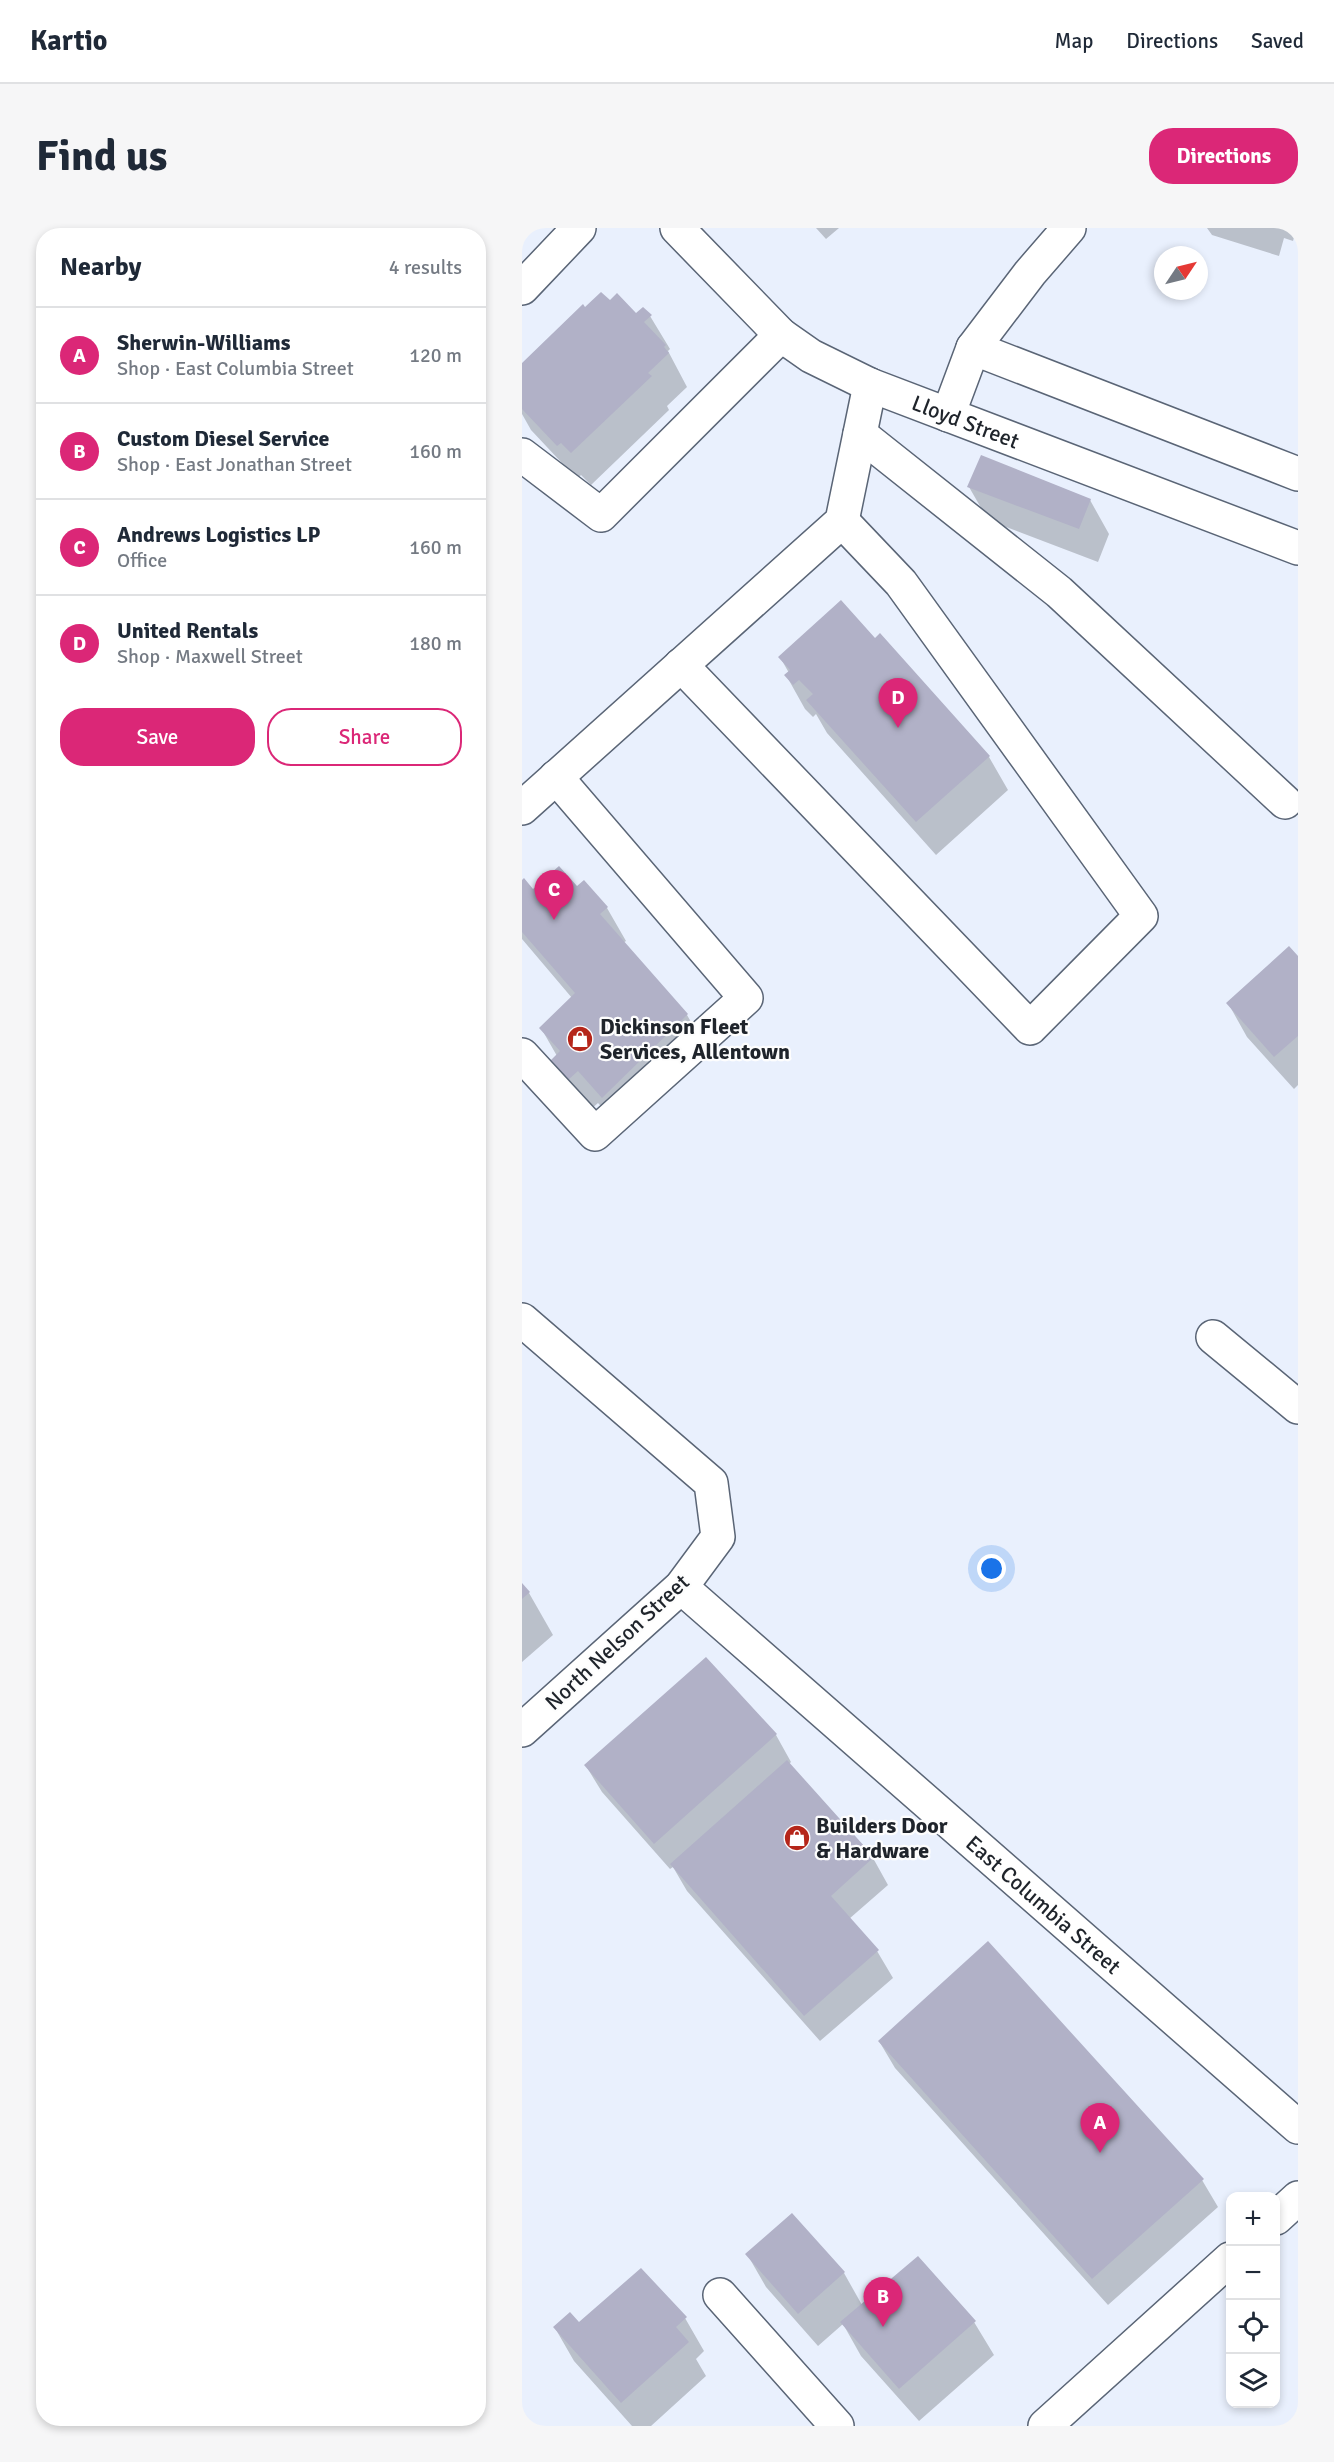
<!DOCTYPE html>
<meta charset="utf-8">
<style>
:root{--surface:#fff;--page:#f6f6f7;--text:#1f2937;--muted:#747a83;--line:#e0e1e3;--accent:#db2777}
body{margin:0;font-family:Signika,sans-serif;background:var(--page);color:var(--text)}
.controls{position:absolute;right:18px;bottom:18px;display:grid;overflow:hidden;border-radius:12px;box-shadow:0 3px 9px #0003}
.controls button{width:54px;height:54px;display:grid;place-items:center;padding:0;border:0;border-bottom:2px solid var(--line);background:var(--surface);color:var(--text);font:30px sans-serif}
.compass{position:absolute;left:632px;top:18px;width:54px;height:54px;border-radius:50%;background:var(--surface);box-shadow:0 3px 9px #0003;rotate:55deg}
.you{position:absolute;left:470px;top:1341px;width:21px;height:21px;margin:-15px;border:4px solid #fff;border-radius:50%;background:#1a73e8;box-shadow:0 0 0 9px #1a73e833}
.badge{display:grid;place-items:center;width:39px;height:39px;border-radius:50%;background:var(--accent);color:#fff;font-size:20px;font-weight:700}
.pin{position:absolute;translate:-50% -50px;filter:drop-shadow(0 2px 3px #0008)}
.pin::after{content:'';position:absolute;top:32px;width:21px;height:18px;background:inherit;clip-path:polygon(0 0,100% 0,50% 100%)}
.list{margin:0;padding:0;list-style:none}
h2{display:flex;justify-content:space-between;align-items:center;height:78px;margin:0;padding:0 24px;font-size:26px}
h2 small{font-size:20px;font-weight:400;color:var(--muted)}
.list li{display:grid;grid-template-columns:39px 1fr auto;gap:18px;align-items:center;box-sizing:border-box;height:96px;padding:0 24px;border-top:2px solid var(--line)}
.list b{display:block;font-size:22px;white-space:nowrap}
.list p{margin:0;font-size:20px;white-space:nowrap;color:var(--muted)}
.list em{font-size:20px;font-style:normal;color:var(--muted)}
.actions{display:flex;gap:12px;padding:18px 24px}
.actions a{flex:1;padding:14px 0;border:2px solid var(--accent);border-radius:24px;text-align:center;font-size:21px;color:var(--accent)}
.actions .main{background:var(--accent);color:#fff}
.icon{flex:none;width:33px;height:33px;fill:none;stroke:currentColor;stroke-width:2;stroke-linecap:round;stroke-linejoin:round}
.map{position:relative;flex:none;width:776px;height:2198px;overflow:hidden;border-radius:24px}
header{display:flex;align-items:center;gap:36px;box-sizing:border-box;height:84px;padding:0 30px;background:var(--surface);border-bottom:2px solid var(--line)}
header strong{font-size:28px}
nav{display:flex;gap:33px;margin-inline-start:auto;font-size:21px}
.intro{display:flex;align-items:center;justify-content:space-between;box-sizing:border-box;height:144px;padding:0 36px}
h1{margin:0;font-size:42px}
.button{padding:15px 27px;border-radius:24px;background:var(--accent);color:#fff;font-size:21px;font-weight:700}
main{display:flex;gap:36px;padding:0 36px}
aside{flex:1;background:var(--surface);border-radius:24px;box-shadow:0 3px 9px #0003}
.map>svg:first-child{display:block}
</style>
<header>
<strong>Kartio</strong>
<nav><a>Map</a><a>Directions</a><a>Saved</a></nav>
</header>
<div class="intro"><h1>Find us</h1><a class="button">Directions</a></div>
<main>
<aside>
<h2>Nearby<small>4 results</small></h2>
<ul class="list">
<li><span class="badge">A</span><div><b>Sherwin-Williams</b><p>Shop · East Columbia Street</p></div><em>120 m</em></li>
<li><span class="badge">B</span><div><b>Custom Diesel Service</b><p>Shop · East Jonathan Street</p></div><em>160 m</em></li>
<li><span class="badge">C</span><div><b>Andrews Logistics LP</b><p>Office</p></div><em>160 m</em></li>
<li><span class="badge">D</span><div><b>United Rentals</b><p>Shop · Maxwell Street</p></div><em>180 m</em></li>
</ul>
<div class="actions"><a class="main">Save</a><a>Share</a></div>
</aside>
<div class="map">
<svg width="776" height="2198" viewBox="0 0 776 2198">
<rect width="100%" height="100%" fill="#e9f0fd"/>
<path fill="#0003" d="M 294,0 L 317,0 L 304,11 Z
M 685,0 L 776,0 L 776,4 L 774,3 L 771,13 L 762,10 L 757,28 L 690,7 Z
M 87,74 L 114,87 L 128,88 L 148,121 L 146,123 L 165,159 L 145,178 L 147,182 L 69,257 L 59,247 L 55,251 L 9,202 L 0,186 L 0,137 L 63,81 Z
M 447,259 L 568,272 L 587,306 L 576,334 L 466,292 Z
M 358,407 L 467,529 L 486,562 L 414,627 L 305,505 L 294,486 L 291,489 L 283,481 L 264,447 L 267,445 L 258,429 L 353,412 Z
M 0,654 L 11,663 L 55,660 L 85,680 L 104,713 L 101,715 L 165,787 L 184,820 L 100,902 L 76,875 L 66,884 L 50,865 L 31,832 L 35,828 L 19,800 L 50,770 L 0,711 Z
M 776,730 L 776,857 L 772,861 L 725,809 L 706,775 Z
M 0,1357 L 7,1365 L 31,1407 L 0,1434 Z
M 184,1431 L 254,1507 L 269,1534 L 267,1536 L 351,1630 L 366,1657 L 327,1691 L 355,1723 L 371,1750 L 298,1813 L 165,1663 L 151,1639 L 148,1641 L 80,1564 L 64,1538 Z
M 357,1813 L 680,1952 L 696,1979 L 586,2077 L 373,1840 Z
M 269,1987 L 322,2045 L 340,2077 L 452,2094 L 472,2127 L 397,2193 L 339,2128 L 321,2096 L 296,2118 L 244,2059 L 225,2026 Z
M 163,2090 L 182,2123 L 174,2131 L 184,2148 L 129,2198 L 110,2198 L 52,2133 L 33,2100 Z"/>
<path fill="#b1b1c7" d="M 79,64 L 88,72 L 95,65 L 114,85 L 121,79 L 130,87 L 122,94 L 144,117 L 142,119 L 147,125 L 126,145 L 130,148 L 49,225 L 39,215 L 35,218 L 0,181 L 0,135 L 61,76 L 63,79 Z
M 459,227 L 569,271 L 557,301 L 445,259 Z
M 319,372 L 353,410 L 358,405 L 468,528 L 394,594 L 284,472 L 291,466 L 277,452 L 271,457 L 262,447 L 268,442 L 256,429 Z
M 37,638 L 55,658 L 62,652 L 86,679 L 78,686 L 166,786 L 80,870 L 56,843 L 46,852 L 29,832 L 38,823 L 17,800 L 53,765 L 0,704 L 0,652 L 2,650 L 11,661 Z
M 767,718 L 776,728 L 776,808 L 752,829 L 704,775 Z
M 0,1355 L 8,1364 L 0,1371 Z
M 184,1429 L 255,1506 L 132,1616 L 62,1537 Z
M 265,1532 L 352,1629 L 309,1668 L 357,1722 L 282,1788 L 148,1636 Z
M 466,1713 L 682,1951 L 570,2051 L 356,1813 Z
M 270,1985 L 323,2044 L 276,2086 L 223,2026 Z
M 396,2028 L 454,2093 L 377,2161 L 318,2094 Z
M 119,2040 L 165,2089 L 154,2099 L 167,2114 L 99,2175 L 31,2099 L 48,2084 L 57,2094 Z"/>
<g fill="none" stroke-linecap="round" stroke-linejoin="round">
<g stroke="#5a6576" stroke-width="36">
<g id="minor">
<path id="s1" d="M 155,0 L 259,107 L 289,128 L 348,157 L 776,320"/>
<path d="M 0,60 L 57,0"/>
<path d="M 451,120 L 776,246"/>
<path d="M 426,187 L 451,120 L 508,45 L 547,0"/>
<path d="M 338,206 L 537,364 L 763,574"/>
<path d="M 0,227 L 79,287 L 259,107"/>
<path d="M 159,437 L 508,800 L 619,688 L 379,355 L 320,293"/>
<path d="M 0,580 L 320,293 L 348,157"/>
<path d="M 0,827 L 73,906 L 224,770 L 34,549"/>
<path d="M 0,1092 L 189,1255 L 196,1309 L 159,1359 L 0,1502"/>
<path d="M 691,1109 L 776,1179"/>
<path id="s2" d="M 159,1359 L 776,1899"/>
<path d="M 754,1990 L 776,1970"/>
<path d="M 198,2067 L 315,2198"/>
<path d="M 523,2198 L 708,2031"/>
</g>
</g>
<use href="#minor" stroke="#fff" stroke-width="33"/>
</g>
<defs>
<g id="shop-disc" transform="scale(1.35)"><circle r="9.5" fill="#b5261a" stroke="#fdfdfd"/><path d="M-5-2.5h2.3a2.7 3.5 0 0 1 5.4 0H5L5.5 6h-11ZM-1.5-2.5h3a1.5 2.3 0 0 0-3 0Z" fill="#fff"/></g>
</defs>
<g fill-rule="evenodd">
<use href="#shop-disc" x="58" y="811"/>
<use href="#shop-disc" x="275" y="1610"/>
</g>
<g text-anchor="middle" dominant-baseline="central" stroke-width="4.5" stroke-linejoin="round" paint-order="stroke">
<g font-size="22" fill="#1f242b" stroke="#fdfdfd">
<text stroke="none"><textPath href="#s1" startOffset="354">Lloyd Street</textPath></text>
<text transform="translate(95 1414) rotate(-43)">North Nelson Street</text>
<text stroke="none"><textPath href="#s2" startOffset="482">East Columbia Street</textPath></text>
</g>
<g font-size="22" font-weight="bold" fill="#1f242b" stroke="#fdfdfd" text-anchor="start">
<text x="78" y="798">Dickinson Fleet<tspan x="78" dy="25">Services, Allentown</tspan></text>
<text x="294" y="1597">Builders Door<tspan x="294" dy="25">&amp; Hardware</tspan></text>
</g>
</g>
</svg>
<div class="controls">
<button>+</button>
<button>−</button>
<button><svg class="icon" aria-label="locate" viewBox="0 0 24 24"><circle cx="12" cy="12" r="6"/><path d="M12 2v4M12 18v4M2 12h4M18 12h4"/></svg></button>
<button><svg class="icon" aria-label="layers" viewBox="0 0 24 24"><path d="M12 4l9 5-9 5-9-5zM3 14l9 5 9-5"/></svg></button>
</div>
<svg class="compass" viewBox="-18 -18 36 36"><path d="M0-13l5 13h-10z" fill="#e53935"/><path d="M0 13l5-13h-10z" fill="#747a83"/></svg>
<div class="you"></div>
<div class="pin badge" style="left:578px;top:1925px">A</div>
<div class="pin badge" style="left:361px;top:2099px">B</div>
<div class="pin badge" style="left:32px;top:692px">C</div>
<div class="pin badge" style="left:376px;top:500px">D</div>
</div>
</main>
